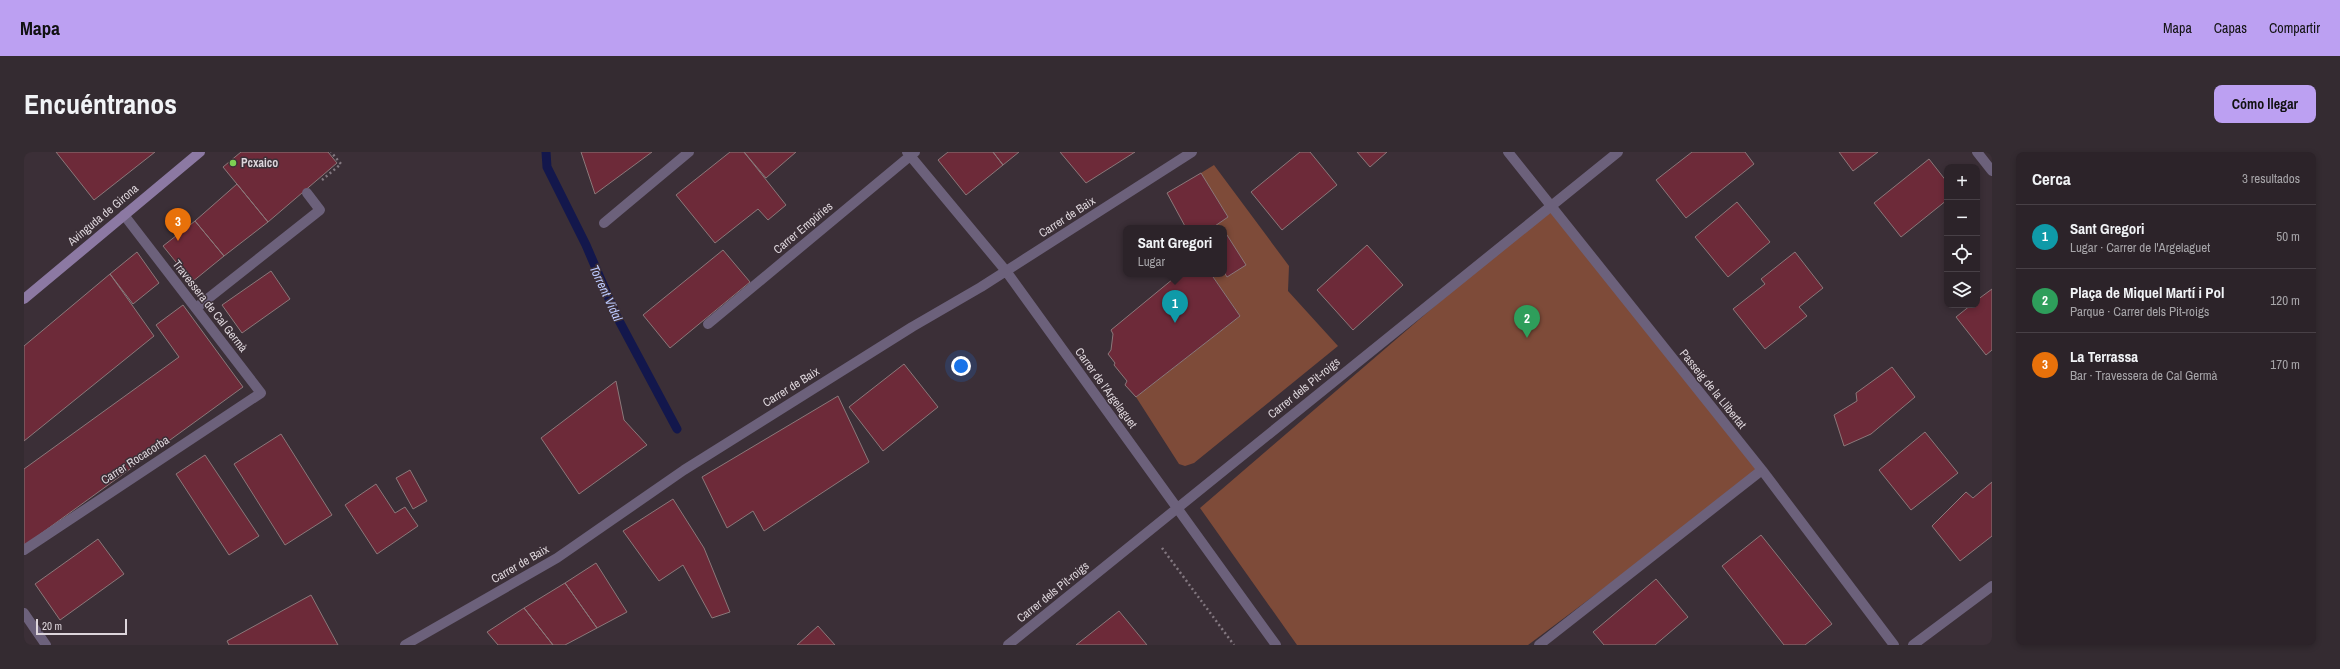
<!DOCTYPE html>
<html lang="es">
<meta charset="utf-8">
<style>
:root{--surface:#2c2329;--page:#342b31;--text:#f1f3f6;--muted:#a6a4a8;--line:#484046;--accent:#bca0f2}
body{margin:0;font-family:"Archivo Narrow",sans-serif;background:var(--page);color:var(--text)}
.controls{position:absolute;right:12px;top:12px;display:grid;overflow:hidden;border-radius:8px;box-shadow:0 2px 6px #0003}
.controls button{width:36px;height:36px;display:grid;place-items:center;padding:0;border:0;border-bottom:1px solid var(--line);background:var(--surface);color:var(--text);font:20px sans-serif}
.scale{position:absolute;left:12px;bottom:10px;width:91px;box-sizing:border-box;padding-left:4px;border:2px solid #ddd5db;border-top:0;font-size:11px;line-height:14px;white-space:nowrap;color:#ddd5db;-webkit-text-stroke:3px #3b2f37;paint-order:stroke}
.you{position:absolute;left:937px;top:214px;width:14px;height:14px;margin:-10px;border:3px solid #fff;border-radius:50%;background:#1a73e8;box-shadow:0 0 0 6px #1a73e833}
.badge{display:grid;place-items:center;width:26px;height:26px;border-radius:50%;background:var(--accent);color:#fff;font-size:13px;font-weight:700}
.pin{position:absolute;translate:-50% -33px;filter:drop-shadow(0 1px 2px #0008)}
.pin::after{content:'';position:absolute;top:21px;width:14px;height:12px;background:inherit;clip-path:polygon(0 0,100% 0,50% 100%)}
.popup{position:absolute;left:1099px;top:73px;width:104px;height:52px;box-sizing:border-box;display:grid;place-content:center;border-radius:8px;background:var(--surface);filter:drop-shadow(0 1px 3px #0005);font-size:13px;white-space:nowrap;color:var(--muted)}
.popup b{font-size:15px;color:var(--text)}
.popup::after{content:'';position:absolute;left:50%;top:100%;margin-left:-8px;border:8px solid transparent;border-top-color:var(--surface)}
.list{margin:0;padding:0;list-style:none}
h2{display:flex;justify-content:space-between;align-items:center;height:52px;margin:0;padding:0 16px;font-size:17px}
h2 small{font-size:13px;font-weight:400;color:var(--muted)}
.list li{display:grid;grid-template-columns:26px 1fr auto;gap:12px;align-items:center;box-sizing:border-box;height:64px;padding:0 16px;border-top:1px solid var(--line)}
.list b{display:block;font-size:15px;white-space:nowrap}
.list p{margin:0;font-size:13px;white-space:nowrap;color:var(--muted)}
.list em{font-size:13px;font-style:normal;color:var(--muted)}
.icon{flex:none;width:22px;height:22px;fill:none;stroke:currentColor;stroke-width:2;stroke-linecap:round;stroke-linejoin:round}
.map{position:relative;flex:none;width:1968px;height:493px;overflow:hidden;border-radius:8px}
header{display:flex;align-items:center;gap:24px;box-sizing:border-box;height:56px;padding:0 20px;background:var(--accent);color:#111}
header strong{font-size:19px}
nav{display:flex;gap:22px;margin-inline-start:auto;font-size:14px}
.intro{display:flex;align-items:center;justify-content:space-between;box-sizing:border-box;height:96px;padding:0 24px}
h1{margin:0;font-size:28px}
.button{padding:10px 18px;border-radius:8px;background:var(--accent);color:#111;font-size:14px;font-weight:700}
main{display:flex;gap:24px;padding:0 24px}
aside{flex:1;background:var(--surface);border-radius:8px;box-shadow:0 2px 6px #0003}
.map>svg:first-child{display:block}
</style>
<header>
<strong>Mapa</strong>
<nav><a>Mapa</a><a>Capas</a><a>Compartir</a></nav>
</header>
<div class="intro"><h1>Encuéntranos</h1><a class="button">Cómo llegar</a></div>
<main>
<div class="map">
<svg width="1968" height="493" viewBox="0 0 1968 493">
<rect width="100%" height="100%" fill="#3b2f37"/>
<path fill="#7e4b39" d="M 1190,13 L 1265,114 L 1264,139 L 1314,194 L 1170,311 L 1161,314 L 1155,312 L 1112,245 L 1216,164 L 1187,122 L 1200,122 L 1200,76 L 1188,76 L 1177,21 Z
M 1526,55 L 1738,318 L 1504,493 L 1273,493 L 1176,356 Z"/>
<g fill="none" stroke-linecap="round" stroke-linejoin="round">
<path stroke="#13174c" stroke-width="9" d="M 522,0 L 523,15 L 562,93 L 592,163 L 653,277"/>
</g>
<path fill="#6d2a39" stroke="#8b787a" d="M 32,0 L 131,0 L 70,48 Z
M 217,0 L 304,0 L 313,11 L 244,70 L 199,15 Z
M 557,0 L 628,0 L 571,42 Z
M 706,0 L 720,0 L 762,53 L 744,68 L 734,57 L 691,91 L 652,43 Z
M 720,0 L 772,0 L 742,26 Z
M 924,0 L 969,0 L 979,13 L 942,43 L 914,8 Z
M 969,0 L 995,0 L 979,13 Z
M 1036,0 L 1111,0 L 1062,31 Z
M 1276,0 L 1286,0 L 1313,33 L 1258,78 L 1227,40 Z
M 1333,0 L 1363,0 L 1346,15 Z
M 1668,0 L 1721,0 L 1730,12 L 1662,66 L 1632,28 Z
M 1815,0 L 1854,0 L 1829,19 Z
M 1905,7 L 1923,30 L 1923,48 L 1877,85 L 1850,51 Z
M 1177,21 L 1204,65 L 1188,76 L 1162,76 L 1143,41 Z
M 213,32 L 244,70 L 200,104 L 171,69 Z
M 1713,50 L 1746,90 L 1704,125 L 1671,85 Z
M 171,69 L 200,104 L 168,130 L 139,94 Z
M 1203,83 L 1222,113 L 1203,125 L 1200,120 L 1200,85 Z
M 1343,93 L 1379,133 L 1329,178 L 1293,138 Z
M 699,98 L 726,130 L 646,196 L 619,163 Z
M 113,100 L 135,131 L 109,152 L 86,122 Z
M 1771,100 L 1799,136 L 1775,155 L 1783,164 L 1741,197 L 1709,157 L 1741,132 L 1737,127 Z
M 247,119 L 266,147 L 218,181 L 198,153 Z
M 86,122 L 130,184 L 0,289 L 0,194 Z
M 1155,122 L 1187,122 L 1216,164 L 1112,245 L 1101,233 L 1103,229 L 1090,213 L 1091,211 L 1084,202 L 1087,198 L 1089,182 L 1087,178 Z
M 1968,137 L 1968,198 L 1962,203 L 1932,165 L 1947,153 L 1953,153 L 1953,148 Z
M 159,153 L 219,235 L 0,394 L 0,317 L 155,205 L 132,173 Z
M 880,212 L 914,255 L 859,299 L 825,255 Z
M 1868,215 L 1891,245 L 1847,282 L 1820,294 L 1810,263 L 1833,249 L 1832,241 Z
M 592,229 L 600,268 L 623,293 L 555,342 L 517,286 Z
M 814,244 L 845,310 L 740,379 L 729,359 L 703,376 L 678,325 Z
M 1901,280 L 1934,321 L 1887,358 L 1855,318 Z
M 257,282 L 308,363 L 261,393 L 210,312 Z
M 181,303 L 235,384 L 205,403 L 152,322 Z
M 386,318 L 403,349 L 389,357 L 372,326 Z
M 1968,330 L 1968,384 L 1936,409 L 1908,374 L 1942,340 L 1949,346 Z
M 352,332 L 371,361 L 381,355 L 394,374 L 353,402 L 321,353 Z
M 649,347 L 680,396 L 706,460 L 688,466 L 659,413 L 635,429 L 599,379 Z
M 1737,383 L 1808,472 L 1781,493 L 1760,493 L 1698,414 Z
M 74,387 L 100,422 L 36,468 L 11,432 Z
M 572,411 L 603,460 L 573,476 L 541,431 Z
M 1632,427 L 1664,465 L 1631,493 L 1580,493 L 1569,480 Z
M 541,431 L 573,476 L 541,493 L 529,493 L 500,456 Z
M 287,443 L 314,493 L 205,493 L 203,489 Z
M 500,456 L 529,493 L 474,493 L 463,480 Z
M 1095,459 L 1123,493 L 1052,493 Z
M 794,474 L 811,493 L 773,493 Z"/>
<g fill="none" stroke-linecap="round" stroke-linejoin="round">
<path stroke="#837880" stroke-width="2.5" stroke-dasharray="2 3" stroke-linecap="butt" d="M 298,28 L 317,12 L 307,0
M 1138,396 L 1210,493"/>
<path stroke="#6c617b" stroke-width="10" d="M 172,156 L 296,58 L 283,41"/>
<path stroke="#6c617b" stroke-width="10" d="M 883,0 L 982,119 L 1252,493
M 1484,0 L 1738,318 L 1870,493
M 1953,0 L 1968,19
M 580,71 L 665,0
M 684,172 L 891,0
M 0,398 L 237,241 L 100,63
M 0,461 L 22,493
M 381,493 L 533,406 L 660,318 L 888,175 L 957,135 L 1168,0
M 984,493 L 1594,0
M 1515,493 L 1738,318
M 1889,493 L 1968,434"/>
<path stroke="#8c79a3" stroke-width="10" d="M 0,147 L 176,0"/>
</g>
<circle fill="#7ed053" stroke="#3b2f37" stroke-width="1.5" cx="209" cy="11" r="4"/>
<g text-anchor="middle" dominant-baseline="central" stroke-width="3" stroke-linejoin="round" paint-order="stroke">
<g font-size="12" font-weight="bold" fill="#ddd5db" stroke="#3b2f37" text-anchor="start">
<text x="217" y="11">Pcxaico</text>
</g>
<g font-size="12" fill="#ddd5db" stroke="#3b2f37">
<text transform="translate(79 63) rotate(-40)">Avinguda de Girona</text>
<text transform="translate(1043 65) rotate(-33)">Carrer de Baix</text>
<text transform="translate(779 76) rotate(-40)">Carrer Empúries</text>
<text transform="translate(186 154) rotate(52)">Travessera de Cal Germà</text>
<text transform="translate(767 235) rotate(-32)">Carrer de Baix</text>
<text transform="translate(1082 236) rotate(54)">Carrer de l'Argelaguet</text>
<text transform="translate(1280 236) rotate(-39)">Carrer dels Pit-roigs</text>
<text transform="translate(1689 237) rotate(51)">Passeig de la Llibertat</text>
<text transform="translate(111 308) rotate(-33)">Carrer Rocacorba</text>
<text transform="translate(496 412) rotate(-30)">Carrer de Baix</text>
<text transform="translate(1029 440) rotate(-39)">Carrer dels Pit-roigs</text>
</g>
<g font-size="13" font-style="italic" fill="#bbc9fe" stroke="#3b2f37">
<text transform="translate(582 141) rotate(65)">Torrent Vidal</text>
</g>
</g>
</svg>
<div class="controls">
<button>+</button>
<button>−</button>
<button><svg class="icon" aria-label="locate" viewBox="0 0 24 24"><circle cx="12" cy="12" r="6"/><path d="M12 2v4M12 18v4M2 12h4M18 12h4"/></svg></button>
<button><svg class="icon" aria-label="layers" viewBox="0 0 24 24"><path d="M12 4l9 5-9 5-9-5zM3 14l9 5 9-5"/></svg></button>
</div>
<div class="scale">20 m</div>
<div class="you"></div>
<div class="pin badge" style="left:1151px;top:171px;background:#0f9aa8">1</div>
<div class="popup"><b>Sant Gregori</b>Lugar</div>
<div class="pin badge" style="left:1503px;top:186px;background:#2e9e5b">2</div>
<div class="pin badge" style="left:154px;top:89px;background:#e8710a">3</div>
</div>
<aside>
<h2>Cerca<small>3 resultados</small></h2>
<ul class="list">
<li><span class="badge" style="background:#0f9aa8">1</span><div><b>Sant Gregori</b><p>Lugar · Carrer de l'Argelaguet</p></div><em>50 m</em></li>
<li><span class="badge" style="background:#2e9e5b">2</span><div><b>Plaça de Miquel Martí i Pol</b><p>Parque · Carrer dels Pit-roigs</p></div><em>120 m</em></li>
<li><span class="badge" style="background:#e8710a">3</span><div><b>La Terrassa</b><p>Bar · Travessera de Cal Germà</p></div><em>170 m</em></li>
</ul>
</aside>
</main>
